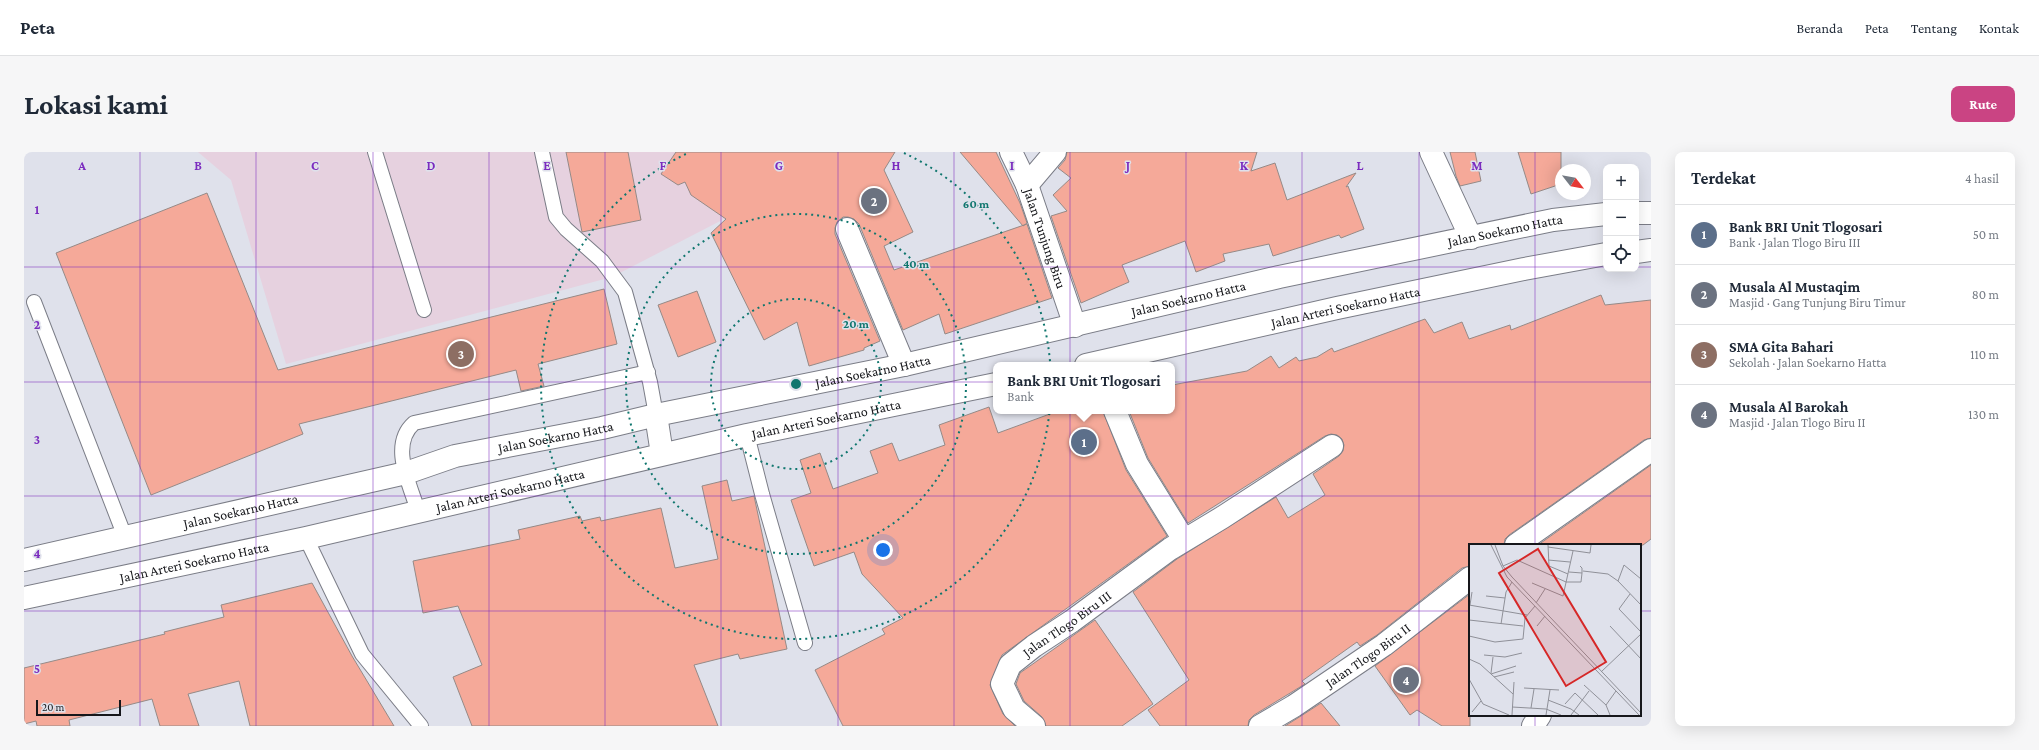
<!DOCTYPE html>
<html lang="id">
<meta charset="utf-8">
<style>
:root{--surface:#fff;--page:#f6f6f7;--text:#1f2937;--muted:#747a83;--line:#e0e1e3;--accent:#ca4483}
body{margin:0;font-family:"Crimson Pro",serif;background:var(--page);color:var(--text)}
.controls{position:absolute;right:12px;top:12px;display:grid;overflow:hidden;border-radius:8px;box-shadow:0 4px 16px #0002}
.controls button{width:36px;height:36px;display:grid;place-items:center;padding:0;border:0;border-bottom:1px solid var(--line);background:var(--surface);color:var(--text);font:20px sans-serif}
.compass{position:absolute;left:1531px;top:12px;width:36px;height:36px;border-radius:50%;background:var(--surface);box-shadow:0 4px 16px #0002;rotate:121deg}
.scale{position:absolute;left:12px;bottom:10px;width:85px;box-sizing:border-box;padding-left:4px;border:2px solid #16171b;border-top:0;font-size:11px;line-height:14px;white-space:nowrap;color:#16171b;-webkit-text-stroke:3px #dfe1eb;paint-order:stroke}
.you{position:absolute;left:859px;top:398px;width:14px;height:14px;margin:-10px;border:3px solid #fff;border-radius:50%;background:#1a73e8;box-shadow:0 0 0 6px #1a73e833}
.badge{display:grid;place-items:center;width:26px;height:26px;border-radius:50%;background:var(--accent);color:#fff;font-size:13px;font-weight:700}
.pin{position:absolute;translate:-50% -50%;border:2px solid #fff;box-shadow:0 1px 4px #0006}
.popup{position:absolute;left:969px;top:210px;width:182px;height:52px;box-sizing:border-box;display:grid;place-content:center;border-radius:8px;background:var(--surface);filter:drop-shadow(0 1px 3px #0005);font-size:13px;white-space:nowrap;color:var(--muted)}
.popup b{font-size:15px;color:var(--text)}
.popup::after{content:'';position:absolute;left:50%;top:100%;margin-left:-8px;border:8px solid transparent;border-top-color:var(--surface)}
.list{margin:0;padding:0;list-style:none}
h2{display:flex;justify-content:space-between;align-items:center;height:52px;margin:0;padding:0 16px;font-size:17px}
h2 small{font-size:13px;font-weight:400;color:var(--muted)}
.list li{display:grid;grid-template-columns:26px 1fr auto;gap:12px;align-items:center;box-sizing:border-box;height:60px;padding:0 16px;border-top:1px solid var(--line)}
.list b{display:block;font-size:15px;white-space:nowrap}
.list p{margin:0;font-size:13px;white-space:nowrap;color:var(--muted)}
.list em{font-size:13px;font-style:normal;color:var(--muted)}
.icon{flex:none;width:22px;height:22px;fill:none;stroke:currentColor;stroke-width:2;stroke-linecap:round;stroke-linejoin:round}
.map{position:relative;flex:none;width:1627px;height:574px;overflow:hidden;border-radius:8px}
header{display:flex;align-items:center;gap:24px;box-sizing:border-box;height:56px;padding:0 20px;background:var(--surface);border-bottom:1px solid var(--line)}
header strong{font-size:19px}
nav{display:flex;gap:22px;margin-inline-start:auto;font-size:14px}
.intro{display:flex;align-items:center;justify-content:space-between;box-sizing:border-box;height:96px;padding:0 24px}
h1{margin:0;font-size:28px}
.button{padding:10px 18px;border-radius:8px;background:var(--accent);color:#fff;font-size:14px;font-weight:700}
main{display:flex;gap:24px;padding:0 24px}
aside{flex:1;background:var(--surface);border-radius:8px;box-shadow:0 4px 16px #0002}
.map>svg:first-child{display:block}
</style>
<header>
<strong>Peta</strong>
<nav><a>Beranda</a><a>Peta</a><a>Tentang</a><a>Kontak</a></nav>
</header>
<div class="intro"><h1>Lokasi kami</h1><a class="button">Rute</a></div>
<main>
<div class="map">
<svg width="1627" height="574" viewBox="0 0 1627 574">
<rect width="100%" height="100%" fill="#dfe1eb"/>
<path fill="#e6d1df" d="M 174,0 L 799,0 L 702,66 L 588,125 L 262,212 L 207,28 Z"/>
<path fill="#f5a999" stroke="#958a87" d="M 542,0 L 604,0 L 617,68 L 558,80 Z
M 652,0 L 871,0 L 860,18 L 889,80 L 860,94 L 870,118 L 1003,72 L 1028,146 L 921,182 L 915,162 L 879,178 L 835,72 L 830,67 L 824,65 L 819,65 L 813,70 L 811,76 L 811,82 L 856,189 L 840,196 L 840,198 L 785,214 L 773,170 L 740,188 L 687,81 L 702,67 L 667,43 L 661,30 L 654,33 L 637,22 Z
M 936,0 L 972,0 L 996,51 L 1003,71 L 999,74 Z
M 1043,0 L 1233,0 L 1227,19 L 1251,11 L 1263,48 L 1332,21 L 1322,35 L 1324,34 L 1340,77 L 1317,86 L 1315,83 L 1249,104 L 1245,92 L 1199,102 L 1201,109 L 1172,120 L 1161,89 L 1098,113 L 1105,130 L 1057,151 L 1027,64 L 1043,59 L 1029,43 L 1047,26 L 1034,16 L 1041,8 Z
M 1426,0 L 1451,0 L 1457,29 L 1436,34 L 1432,24 Z
M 1494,0 L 1537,0 L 1537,32 L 1507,42 Z
M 183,41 L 254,218 L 580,137 L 593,192 L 514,212 L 520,234 L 497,239 L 492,218 L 275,272 L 279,282 L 127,343 L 32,101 Z
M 673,139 L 692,190 L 654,205 L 634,153 Z
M 1577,143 L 1581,153 L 1627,148 L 1627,286 L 1620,288 L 1485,383 L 1481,387 L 1480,393 L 1446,393 L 1446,414 L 1438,416 L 1353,483 L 1336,494 L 1333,490 L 1278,529 L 1281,532 L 1230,563 L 1225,568 L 1224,574 L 1136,574 L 1124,558 L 1165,528 L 1109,440 L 1153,407 L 1252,345 L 1264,366 L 1301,343 L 1289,322 L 1315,304 L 1319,299 L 1320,293 L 1318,287 L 1313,283 L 1307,282 L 1301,284 L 1164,371 L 1124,306 L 1105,259 L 1148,259 L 1148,233 L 1223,219 L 1247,204 L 1255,216 L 1272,205 L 1275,209 L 1293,205 L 1308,196 L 1310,200 L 1401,167 L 1410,181 L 1438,170 L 1445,187 L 1486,173 L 1487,178 Z
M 965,255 L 974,281 L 1034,259 L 1079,259 L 1102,318 L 1143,384 L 978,503 L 966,533 L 979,562 L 991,574 L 819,574 L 791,518 L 861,482 L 858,477 L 879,466 L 838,422 L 830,400 L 790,414 L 767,348 L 787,341 L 776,308 L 796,301 L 809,337 L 854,321 L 846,299 L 868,291 L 875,309 L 921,293 L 915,273 Z
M 1627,313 L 1627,387 L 1619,393 L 1514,393 Z
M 703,328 L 708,349 L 730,344 L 763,497 L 716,507 L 714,502 L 670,513 L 694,574 L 448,574 L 429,525 L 458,513 L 434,454 L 399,461 L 389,409 L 496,387 L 494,378 L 556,364 L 558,369 L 576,365 L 577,369 L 637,356 L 651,416 L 694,407 L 678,334 Z
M 288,431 L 328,504 L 370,574 L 226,574 L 215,529 L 164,542 L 175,574 L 136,574 L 128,547 L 45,568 L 46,574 L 13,574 L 12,569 L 0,572 L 0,516 L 141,482 L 140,480 L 200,465 L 197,453 Z
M 1446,442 L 1446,574 L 1418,574 L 1393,558 L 1386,563 L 1351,514 Z
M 1071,468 L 1129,552 L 1098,574 L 1022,574 L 1018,565 L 1000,549 L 992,532 L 996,521 Z
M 1297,551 L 1316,574 L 1261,574 L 1277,564 Z"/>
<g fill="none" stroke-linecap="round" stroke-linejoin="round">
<g stroke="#7b7d87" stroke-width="16">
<path id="lane" d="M 351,0 L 400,158
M 518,0 L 532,65 L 542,77 L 578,109 L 601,140 L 626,230 L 632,263
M 10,150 L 101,385
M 723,283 L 738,342 L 781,491
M 394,359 C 386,332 365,293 390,271 L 624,220
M 282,386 L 338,502 L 397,574"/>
</g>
<g stroke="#7b7d87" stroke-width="24">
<g id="street">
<path id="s1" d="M 987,0 L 1003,33 L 1051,174"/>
<path d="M 1407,0 L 1447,86"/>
<path d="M 1003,33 L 1031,0"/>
<path d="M 823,77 L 880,213"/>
<path d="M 1091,259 L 1113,312 L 1160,388"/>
<path d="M 1492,393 L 1627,298"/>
<path id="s2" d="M 1010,574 L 990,557 L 978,532 L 986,513 L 1010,494 L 1048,469 L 1146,397 L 1199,365 L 1308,294"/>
<path id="s3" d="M 1236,574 L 1270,554 L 1360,493 L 1446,426"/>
<path d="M 1509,574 L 1516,563"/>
</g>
</g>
<g stroke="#7b7d87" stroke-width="24">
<g id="primary">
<path d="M 1612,61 L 1627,61"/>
<path d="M 1612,100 L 1627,98"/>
<path id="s4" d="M 1062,213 L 1313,156 L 1500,117 L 1582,102"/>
<path d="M 632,263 L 638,302"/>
<path id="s5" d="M 0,408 L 382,321 L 431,304 L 578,276 L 632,263 L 880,213 L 1255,125 L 1529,68 L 1582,62"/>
<path id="s6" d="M 0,446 L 282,386 L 723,283 L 972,232"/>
</g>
</g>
<use href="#lane" stroke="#fff" stroke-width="14"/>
<use href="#street" stroke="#fff" stroke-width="22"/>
<use href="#primary" stroke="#fff" stroke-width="22"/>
</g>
<path fill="none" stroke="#7b2cbf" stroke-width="1" stroke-opacity="0.55" d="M 116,0 L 116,574M 232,0 L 232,574M 349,0 L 349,574M 465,0 L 465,574M 581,0 L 581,574M 697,0 L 697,574M 814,0 L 814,574M 930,0 L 930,574M 1046,0 L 1046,574M 1162,0 L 1162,574M 1278,0 L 1278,574M 1395,0 L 1395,574M 1511,0 L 1511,393M 0,115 L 1582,115M 1612,115 L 1627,115M 0,230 L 1627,230M 0,344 L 1627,344M 0,459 L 1446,459M 1616,459 L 1627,459M 1511,563 L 1511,574"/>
<g fill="none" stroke="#0f766e" stroke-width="2" stroke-dasharray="2 4">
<circle cx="772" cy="232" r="85"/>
<circle cx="772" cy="232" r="170"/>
<path d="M880 1A255 255 0 1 1 664 1"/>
</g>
<g text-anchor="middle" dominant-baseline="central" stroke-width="3" stroke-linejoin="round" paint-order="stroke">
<g font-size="14" fill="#16171b" stroke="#dfe1eb">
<text stroke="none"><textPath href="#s5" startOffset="1518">Jalan Soekarno Hatta</textPath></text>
<text stroke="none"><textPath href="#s1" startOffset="93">Jalan Tunjung Biru</textPath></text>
<text stroke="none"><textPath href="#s5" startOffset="1194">Jalan Soekarno Hatta</textPath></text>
<text stroke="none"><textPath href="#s4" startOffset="266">Jalan Arteri Soekarno Hatta</textPath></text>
<text stroke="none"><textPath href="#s5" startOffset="870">Jalan Soekarno Hatta</textPath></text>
<text stroke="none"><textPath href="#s6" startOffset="822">Jalan Arteri Soekarno Hatta</textPath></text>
<text stroke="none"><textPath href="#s5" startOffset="546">Jalan Soekarno Hatta</textPath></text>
<text stroke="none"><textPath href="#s6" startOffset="498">Jalan Arteri Soekarno Hatta</textPath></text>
<text stroke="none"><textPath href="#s5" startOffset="222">Jalan Soekarno Hatta</textPath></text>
<text stroke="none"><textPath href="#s6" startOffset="174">Jalan Arteri Soekarno Hatta</textPath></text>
<text stroke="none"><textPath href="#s2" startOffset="145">Jalan Tlogo Biru III</textPath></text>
<text stroke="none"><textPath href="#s3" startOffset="129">Jalan Tlogo Biru II</textPath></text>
</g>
</g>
<g transform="translate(1445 392)">
<rect width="172" height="172" fill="#dfe1eb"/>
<path fill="none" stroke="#8f9098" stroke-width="1" d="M 22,1 L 38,33 L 170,171M 26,1 L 34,22 L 43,33 L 172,169M 79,1 L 80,22 L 99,30M 79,3 L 121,9 L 122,1M 79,16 L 101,18M 34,22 L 48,16 L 97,38 L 112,38 L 113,29M 114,27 L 139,30 L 149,37 L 172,61M 100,28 L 113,29 L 113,24 L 111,22M 149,37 L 155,21 L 172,35M 63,39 L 94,52 L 104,7M 161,50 L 150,65 L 172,88M 17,52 L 36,54M 67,59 L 76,45M 0,61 L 58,71M 1,61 L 3,48M 0,76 L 54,82M 32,80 L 37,48 L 43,38M 68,82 L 76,72M 141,82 L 172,115M 0,92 L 26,98 L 54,95 L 56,74 L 66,62M 15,111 L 36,113 L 53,109M 0,115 L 11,120 L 44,150M 132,128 L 172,90M 22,129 L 24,113M 22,130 L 47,122M 25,133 L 45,128M 0,135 L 14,160 L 40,171M 115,141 L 137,161 L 141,171M 55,144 L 90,146M 79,156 L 102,165 L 110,171M 96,160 L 106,149 L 129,171M 137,161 L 147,147M 43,163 L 77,165 L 92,171M 62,164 L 65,145M 3,168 L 12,157M 43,171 L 45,138M 77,171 L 81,146M 102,171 L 120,147"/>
<path fill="#d62828" fill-opacity="0.15" stroke="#d62828" stroke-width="2" d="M 69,5 L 137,118 L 97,142 L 30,29 Z"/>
<rect width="172" height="172" fill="none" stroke="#16171b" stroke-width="2"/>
</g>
<g font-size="13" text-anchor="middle" font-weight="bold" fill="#7b2cbf" stroke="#dfe1eb" stroke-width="3" stroke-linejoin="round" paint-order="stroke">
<text x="58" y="18">A</text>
<text x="174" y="18">B</text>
<text x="291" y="18">C</text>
<text x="407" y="18">D</text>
<text x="523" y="18">E</text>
<text x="639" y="18">F</text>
<text x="755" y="18">G</text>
<text x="872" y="18">H</text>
<text x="988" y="18">I</text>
<text x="1104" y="18">J</text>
<text x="1220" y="18">K</text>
<text x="1336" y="18">L</text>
<text x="1453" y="18">M</text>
<text x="13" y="62">1</text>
<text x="13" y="177">2</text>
<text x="13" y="292">3</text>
<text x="13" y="406">4</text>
<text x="13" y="521">5</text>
</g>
<circle cx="772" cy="232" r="6" fill="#0f766e" stroke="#dfe1eb" stroke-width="2"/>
<g font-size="12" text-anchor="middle" font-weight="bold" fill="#0f766e" stroke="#dfe1eb" stroke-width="3" stroke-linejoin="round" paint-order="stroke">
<text x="952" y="56">60 m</text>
<text x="892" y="116">40 m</text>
<text x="832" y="176">20 m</text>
</g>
</svg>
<div class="controls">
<button>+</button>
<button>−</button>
<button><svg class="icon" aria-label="locate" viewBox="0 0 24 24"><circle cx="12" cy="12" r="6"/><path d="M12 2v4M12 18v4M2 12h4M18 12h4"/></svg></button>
</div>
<svg class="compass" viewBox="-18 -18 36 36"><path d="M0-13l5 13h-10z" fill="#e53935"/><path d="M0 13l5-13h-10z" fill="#747a83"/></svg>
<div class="scale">20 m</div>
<div class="you"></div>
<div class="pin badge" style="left:1060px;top:290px;background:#5c6f8a">1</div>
<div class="popup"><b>Bank BRI Unit Tlogosari</b>Bank</div>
<div class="pin badge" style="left:850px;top:49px;background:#6b7280">2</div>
<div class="pin badge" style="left:437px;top:202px;background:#8d6e63">3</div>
<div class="pin badge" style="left:1382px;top:528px;background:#6b7280">4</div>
</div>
<aside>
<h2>Terdekat<small>4 hasil</small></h2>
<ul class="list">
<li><span class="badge" style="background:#5c6f8a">1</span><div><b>Bank BRI Unit Tlogosari</b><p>Bank · Jalan Tlogo Biru III</p></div><em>50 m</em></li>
<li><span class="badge" style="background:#6b7280">2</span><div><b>Musala Al Mustaqim</b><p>Masjid · Gang Tunjung Biru Timur</p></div><em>80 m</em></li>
<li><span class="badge" style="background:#8d6e63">3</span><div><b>SMA Gita Bahari</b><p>Sekolah · Jalan Soekarno Hatta</p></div><em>110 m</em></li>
<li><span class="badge" style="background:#6b7280">4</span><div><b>Musala Al Barokah</b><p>Masjid · Jalan Tlogo Biru II</p></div><em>130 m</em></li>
</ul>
</aside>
</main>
